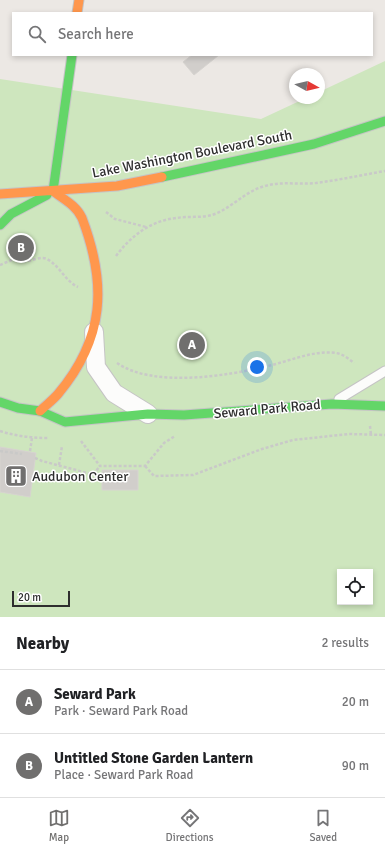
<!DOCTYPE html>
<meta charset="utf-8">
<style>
:root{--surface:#fff;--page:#f2f2f2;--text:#202124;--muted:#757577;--line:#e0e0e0;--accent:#706f6e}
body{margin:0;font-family:Signika,sans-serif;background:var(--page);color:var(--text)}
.controls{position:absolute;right:12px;bottom:12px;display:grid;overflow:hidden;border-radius:0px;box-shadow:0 2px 6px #0003}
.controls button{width:36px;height:36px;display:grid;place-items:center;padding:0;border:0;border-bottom:1px solid var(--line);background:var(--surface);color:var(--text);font:20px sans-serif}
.compass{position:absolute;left:289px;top:68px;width:36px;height:36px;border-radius:50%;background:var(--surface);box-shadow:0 2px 6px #0003;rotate:98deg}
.scale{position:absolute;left:12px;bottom:10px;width:58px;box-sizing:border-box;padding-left:4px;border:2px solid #2e2e2e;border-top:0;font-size:11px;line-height:14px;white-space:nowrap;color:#2e2e2e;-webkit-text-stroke:3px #fff;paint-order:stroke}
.you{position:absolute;left:257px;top:367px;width:14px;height:14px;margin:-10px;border:3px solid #fff;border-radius:50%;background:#1a73e8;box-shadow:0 0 0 6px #1a73e833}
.badge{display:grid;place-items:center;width:26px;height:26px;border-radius:50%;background:var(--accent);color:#fff;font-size:13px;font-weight:700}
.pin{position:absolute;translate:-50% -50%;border:2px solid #fff;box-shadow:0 1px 4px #0006}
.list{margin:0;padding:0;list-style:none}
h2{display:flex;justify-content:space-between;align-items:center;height:52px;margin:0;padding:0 16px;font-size:17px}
h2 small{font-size:13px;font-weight:400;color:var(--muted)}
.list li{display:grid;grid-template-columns:26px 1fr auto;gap:12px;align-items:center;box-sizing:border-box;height:64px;padding:0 16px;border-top:1px solid var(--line)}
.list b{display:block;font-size:15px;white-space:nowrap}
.list p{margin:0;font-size:13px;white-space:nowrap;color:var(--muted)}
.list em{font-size:13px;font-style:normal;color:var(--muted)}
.icon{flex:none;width:22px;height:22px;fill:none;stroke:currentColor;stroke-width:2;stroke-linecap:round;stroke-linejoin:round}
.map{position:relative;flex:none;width:385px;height:617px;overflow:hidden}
.search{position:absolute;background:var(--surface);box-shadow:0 2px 6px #0003;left:12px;right:12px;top:12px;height:44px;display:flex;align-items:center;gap:10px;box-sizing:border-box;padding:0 14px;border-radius:0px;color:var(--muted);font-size:15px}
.sheet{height:180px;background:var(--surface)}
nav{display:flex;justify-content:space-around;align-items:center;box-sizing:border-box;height:56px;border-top:1px solid var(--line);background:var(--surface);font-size:11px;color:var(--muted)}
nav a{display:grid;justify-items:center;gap:2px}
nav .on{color:var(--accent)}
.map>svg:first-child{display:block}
</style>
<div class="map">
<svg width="385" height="617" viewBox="0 0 385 617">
<rect width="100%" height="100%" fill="#ece8e4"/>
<path fill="#cee6be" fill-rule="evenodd" d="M 385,61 L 385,617 L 0,617 L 0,79 L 261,119 L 306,98 L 319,98 L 319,92 ZM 340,572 L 370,572 L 370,602 L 340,602 Z"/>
<path fill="#d1cecb" stroke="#d7d4d0" d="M 192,55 L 219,55 L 194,75 L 183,62 Z
M 0,447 L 36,453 L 30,497 L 0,492 Z
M 102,470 L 138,470 L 138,490 L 102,490 Z"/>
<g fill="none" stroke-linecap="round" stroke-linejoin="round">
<g stroke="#c5c4c5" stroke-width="11">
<path id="lane" d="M 339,399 L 385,371"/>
</g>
<g stroke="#c5c4c5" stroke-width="20">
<path id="street" d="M 94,332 L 96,367 L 114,393 L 148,414"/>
</g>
<g stroke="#c5c4c5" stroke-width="11">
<path id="fast" d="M 162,177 L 314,144 L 385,121
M 53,191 L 72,55
M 0,225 L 11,214 L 47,195
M 0,402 L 18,408 L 40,411 L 65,422 L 148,414 L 184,415 L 332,404 L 385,406"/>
</g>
<g stroke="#c5c4c5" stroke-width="11">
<path id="slow" d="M 77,13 L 79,0
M 0,194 L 117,186 L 162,177
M 40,411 C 46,405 53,400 58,394 C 105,338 107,284 82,218 C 76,205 63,199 53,191"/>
</g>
<path stroke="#c9c9c8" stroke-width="2.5" stroke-dasharray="3 2" stroke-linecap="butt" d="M 106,212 L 115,219 L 146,227
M 116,256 C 131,236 150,221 176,218 C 187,216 201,218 212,215 C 231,209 245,191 265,186 C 282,181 299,185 316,183 C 339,180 362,175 385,171
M 0,265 L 16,258 C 19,259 23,261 25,261 C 33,261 40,256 47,259 C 60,266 65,281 78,287
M 117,363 C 153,388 227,376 268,366 C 290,361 313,350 336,353 C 343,354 349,359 354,363
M 370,426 L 371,435
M 0,431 C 16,436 31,438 48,438
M 81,441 L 100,466 L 145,466 L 164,443 L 175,436
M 0,451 L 22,454
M 30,451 L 32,438
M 35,458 L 42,461 L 91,474 L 96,471 L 100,466
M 59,465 L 62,446
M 145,466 L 154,476 L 193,475 L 262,449 L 293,440 L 349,434 L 385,435"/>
<use href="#lane" stroke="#fcfcfb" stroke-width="9"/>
<use href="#street" stroke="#fcfcfb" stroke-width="18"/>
<use href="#fast" stroke="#63d668" stroke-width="9"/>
<use href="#slow" stroke="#ff974d" stroke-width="9"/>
</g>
<defs>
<g id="building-square" transform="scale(1.15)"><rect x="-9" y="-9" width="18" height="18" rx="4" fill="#706f6e" stroke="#fff"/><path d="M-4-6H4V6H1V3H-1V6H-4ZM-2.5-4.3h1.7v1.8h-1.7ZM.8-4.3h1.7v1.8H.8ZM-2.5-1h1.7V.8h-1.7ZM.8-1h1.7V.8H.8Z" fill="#fff"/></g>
</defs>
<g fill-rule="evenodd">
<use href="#building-square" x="16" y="476"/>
</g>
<g text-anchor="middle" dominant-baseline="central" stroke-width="3" stroke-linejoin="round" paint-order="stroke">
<g font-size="14" fill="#2e2e2e" stroke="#fff">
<text transform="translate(192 154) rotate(-11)">Lake Washington Boulevard South</text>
<text transform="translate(267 409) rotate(-5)">Seward Park Road</text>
</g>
<g font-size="14" fill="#2e2e2e" stroke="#fff" text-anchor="start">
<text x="32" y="476">Audubon Center</text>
</g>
</g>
</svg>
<div class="controls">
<button><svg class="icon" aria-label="locate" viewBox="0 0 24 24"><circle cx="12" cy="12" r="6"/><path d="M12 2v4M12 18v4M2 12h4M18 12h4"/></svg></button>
</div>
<svg class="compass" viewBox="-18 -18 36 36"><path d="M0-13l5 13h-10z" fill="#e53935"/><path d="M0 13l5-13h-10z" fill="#757577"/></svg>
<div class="scale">20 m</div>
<div class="you"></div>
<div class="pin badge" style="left:192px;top:345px">A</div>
<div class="pin badge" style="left:21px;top:248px">B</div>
<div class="search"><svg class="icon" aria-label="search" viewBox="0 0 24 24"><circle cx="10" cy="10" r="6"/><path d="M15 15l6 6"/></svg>Search here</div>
</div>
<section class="sheet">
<h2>Nearby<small>2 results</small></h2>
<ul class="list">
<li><span class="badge">A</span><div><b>Seward Park</b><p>Park · Seward Park Road</p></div><em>20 m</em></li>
<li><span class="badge">B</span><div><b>Untitled Stone Garden Lantern</b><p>Place · Seward Park Road</p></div><em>90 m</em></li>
</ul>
</section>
<nav>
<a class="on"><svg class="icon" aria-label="map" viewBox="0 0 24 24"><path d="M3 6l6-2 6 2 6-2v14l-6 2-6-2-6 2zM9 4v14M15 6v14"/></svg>Map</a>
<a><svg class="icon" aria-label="directions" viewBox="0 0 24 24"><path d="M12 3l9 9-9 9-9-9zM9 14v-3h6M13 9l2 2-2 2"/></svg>Directions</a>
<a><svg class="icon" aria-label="saved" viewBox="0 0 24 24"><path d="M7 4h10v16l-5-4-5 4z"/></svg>Saved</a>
</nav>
